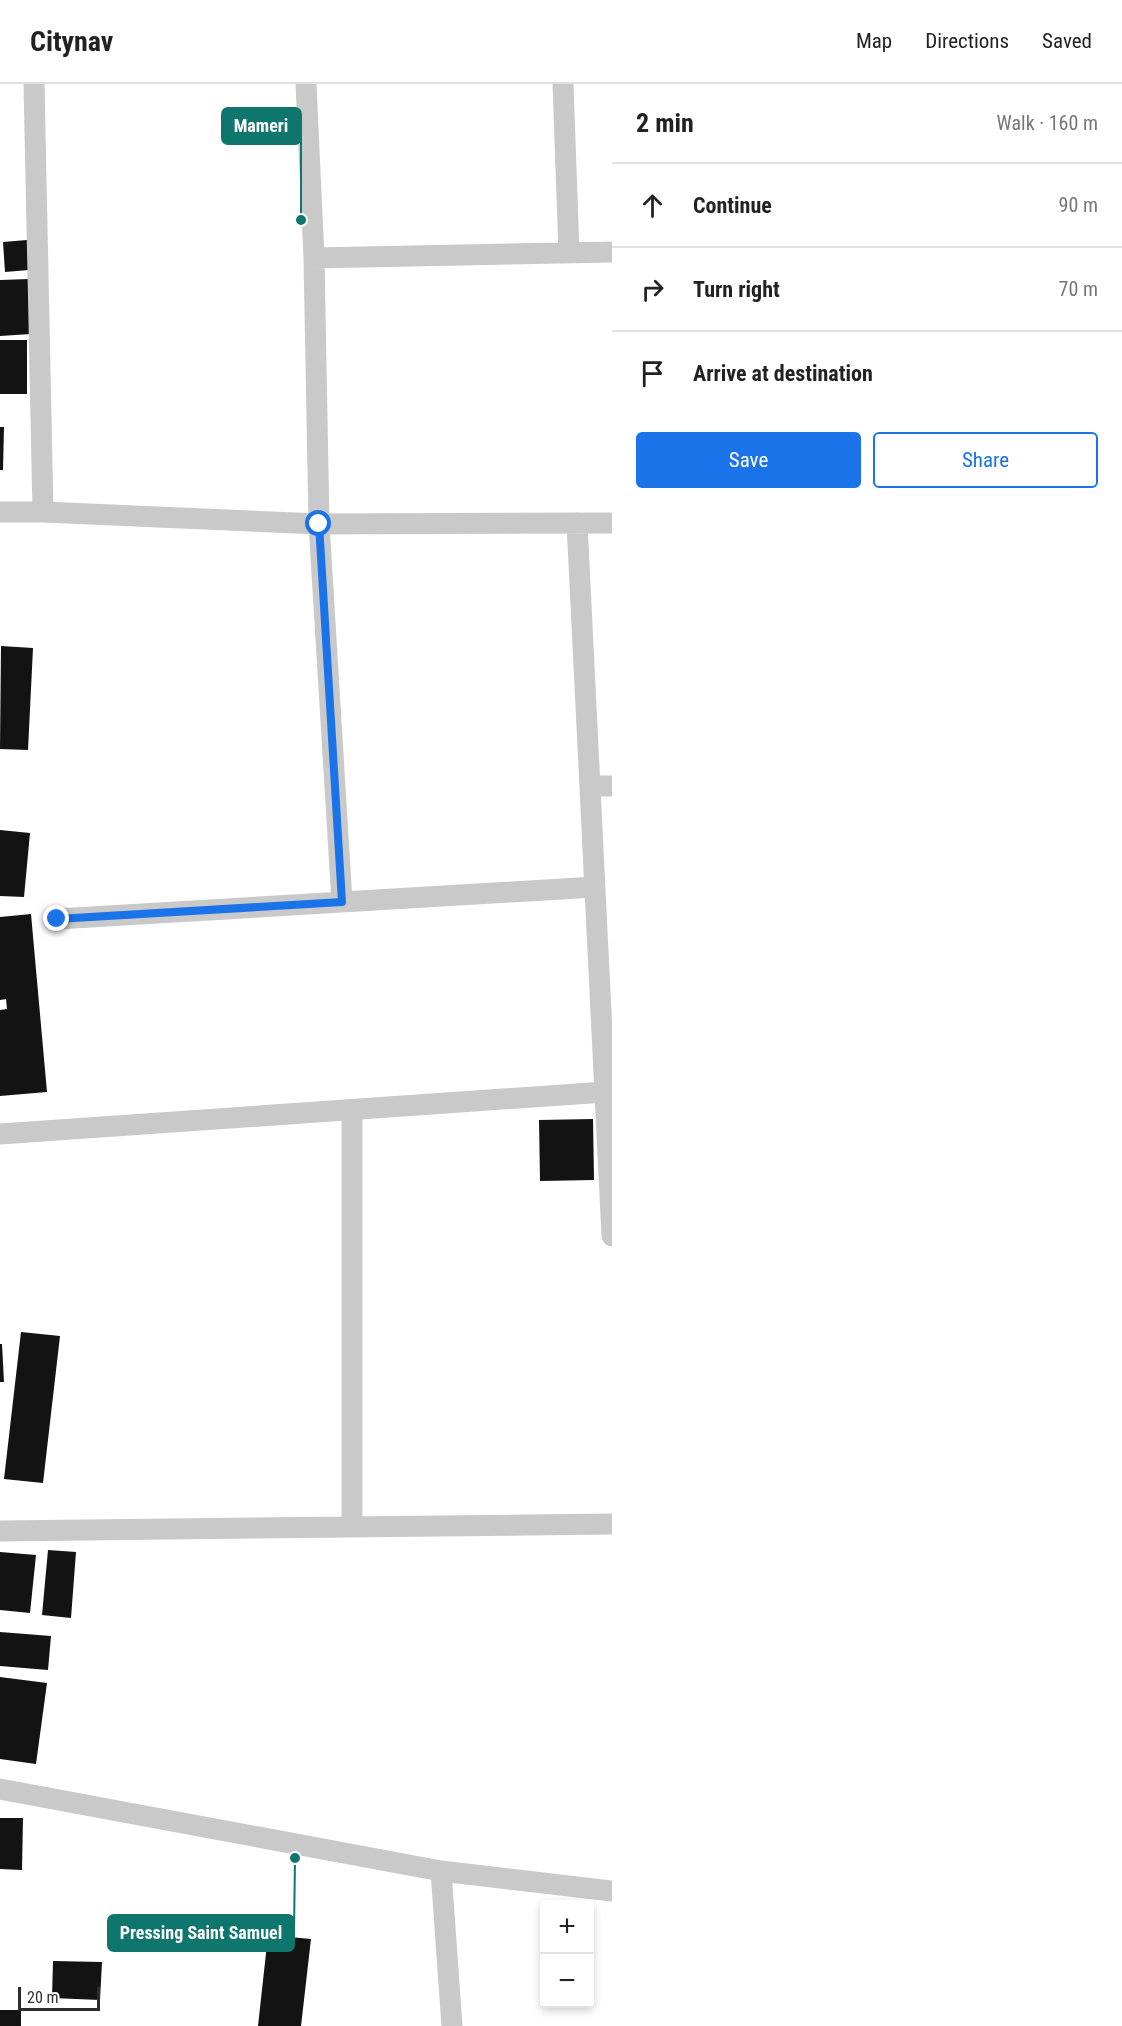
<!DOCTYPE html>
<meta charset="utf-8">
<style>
:root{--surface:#fff;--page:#f2f2f2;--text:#222;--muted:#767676;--line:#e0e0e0;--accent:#1a73e8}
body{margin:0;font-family:"Roboto Condensed",sans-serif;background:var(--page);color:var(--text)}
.controls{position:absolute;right:18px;bottom:18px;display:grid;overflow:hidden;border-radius:6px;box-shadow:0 3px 9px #0003}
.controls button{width:54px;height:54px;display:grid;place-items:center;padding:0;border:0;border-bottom:2px solid var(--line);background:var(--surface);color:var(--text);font:30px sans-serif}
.scale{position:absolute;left:18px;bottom:15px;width:82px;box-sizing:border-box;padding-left:6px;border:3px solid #2c2c2c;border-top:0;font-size:16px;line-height:21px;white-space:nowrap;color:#2c2c2c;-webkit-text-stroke:4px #fff;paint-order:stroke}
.stop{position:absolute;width:18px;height:18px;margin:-14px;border:4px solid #1a73e8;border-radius:50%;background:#fff}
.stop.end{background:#1a73e8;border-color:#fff;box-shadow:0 2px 6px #0008}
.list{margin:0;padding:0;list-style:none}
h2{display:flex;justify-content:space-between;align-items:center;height:78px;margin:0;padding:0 24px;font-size:26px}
h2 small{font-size:20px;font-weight:400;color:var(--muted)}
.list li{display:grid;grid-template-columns:39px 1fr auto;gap:18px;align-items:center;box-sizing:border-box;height:84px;padding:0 24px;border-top:2px solid var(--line)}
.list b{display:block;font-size:22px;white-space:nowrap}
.list em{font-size:20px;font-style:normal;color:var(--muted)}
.actions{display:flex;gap:12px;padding:18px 24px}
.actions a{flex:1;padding:14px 0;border:2px solid var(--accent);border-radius:6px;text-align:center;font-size:21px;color:var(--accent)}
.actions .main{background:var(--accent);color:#fff}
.icon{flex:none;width:33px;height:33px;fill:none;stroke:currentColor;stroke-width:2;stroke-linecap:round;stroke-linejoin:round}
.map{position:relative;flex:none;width:612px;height:1942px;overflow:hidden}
header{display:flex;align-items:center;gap:36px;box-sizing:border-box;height:84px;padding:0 30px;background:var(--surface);border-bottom:2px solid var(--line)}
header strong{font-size:28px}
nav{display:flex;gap:33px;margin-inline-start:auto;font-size:21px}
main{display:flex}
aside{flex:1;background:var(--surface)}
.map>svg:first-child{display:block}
</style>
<header>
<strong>Citynav</strong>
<nav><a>Map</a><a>Directions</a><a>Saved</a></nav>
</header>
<main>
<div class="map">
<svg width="612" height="1942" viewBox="0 0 612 1942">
<rect width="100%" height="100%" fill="#fff"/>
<path fill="#131313" d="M 27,156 L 29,186 L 5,188 L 3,158 Z
M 29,195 L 31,250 L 0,252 L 0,196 Z
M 0,256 L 27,256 L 27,310 L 0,310 Z
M 0,343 L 4,343 L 3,386 L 0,386 Z
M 1,562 L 33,564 L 28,666 L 0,665 Z
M 0,746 L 30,749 L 24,813 L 0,812 Z
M 31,830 L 47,1008 L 0,1012 L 0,926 L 7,925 L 6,915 L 0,916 L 0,833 Z
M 593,1035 L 594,1096 L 540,1097 L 539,1036 Z
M 21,1248 L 60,1252 L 43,1399 L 4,1395 Z
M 0,1260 L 2,1260 L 4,1298 L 0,1298 Z
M 48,1466 L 76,1468 L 71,1534 L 42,1531 Z
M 0,1468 L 36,1471 L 30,1529 L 0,1526 Z
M 0,1548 L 51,1552 L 48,1586 L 0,1582 Z
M 0,1593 L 47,1599 L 36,1680 L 0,1675 Z
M 0,1734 L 23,1734 L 22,1786 L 0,1785 Z
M 268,1851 L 311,1855 L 301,1942 L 258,1942 Z
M 53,1877 L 102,1878 L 100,1916 L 52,1914 Z
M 0,1926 L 21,1926 L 21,1942 L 0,1942 Z"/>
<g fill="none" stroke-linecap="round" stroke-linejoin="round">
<path stroke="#c9c9c9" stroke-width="21" d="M 34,0 L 43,428
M 306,0 L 314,174 L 319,440 L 342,818
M 563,0 L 569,169
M 314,174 L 612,168
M 0,428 L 43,428 L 319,440 L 612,439
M 577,439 L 612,1152
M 590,702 L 612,702
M 57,835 L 595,803
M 0,1050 L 605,1008
M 352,1443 L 352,1026
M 0,1447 L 612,1440
M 0,1705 L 441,1787 L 612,1807
M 441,1787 L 452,1942"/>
</g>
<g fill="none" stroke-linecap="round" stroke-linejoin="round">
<path stroke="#1a73e8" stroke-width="8" d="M 57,835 L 342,818 L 319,440"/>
</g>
<path fill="none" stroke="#0f766e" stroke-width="2" d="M301 136L301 42M295 1774L294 1849"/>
<g fill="#0f766e" stroke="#fff" stroke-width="2">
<circle cx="301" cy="136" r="6"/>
<circle cx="295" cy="1774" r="6"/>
</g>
<g fill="#0f766e" stroke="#0f766e" stroke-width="2">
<rect x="222" y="24" width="79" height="36" rx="6"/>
<rect x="108" y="1831" width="186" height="36" rx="6"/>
</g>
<g font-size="18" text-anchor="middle" font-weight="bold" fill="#fff">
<text x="261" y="48">Mameri</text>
<text x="201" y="1855">Pressing Saint Samuel</text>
</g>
</svg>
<div class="controls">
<button>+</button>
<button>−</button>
</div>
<div class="scale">20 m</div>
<div class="stop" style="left:319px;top:440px"></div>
<div class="stop end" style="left:57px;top:835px"></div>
</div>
<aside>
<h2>2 min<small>Walk · 160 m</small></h2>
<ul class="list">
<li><svg class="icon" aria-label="ahead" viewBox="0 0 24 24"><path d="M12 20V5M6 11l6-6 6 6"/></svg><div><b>Continue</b></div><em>90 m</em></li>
<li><svg class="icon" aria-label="right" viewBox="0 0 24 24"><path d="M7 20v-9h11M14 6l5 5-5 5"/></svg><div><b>Turn right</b></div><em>70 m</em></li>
<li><svg class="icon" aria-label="arrive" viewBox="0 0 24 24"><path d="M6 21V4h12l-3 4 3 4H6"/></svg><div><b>Arrive at destination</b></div></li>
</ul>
<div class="actions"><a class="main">Save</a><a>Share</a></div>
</aside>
</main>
